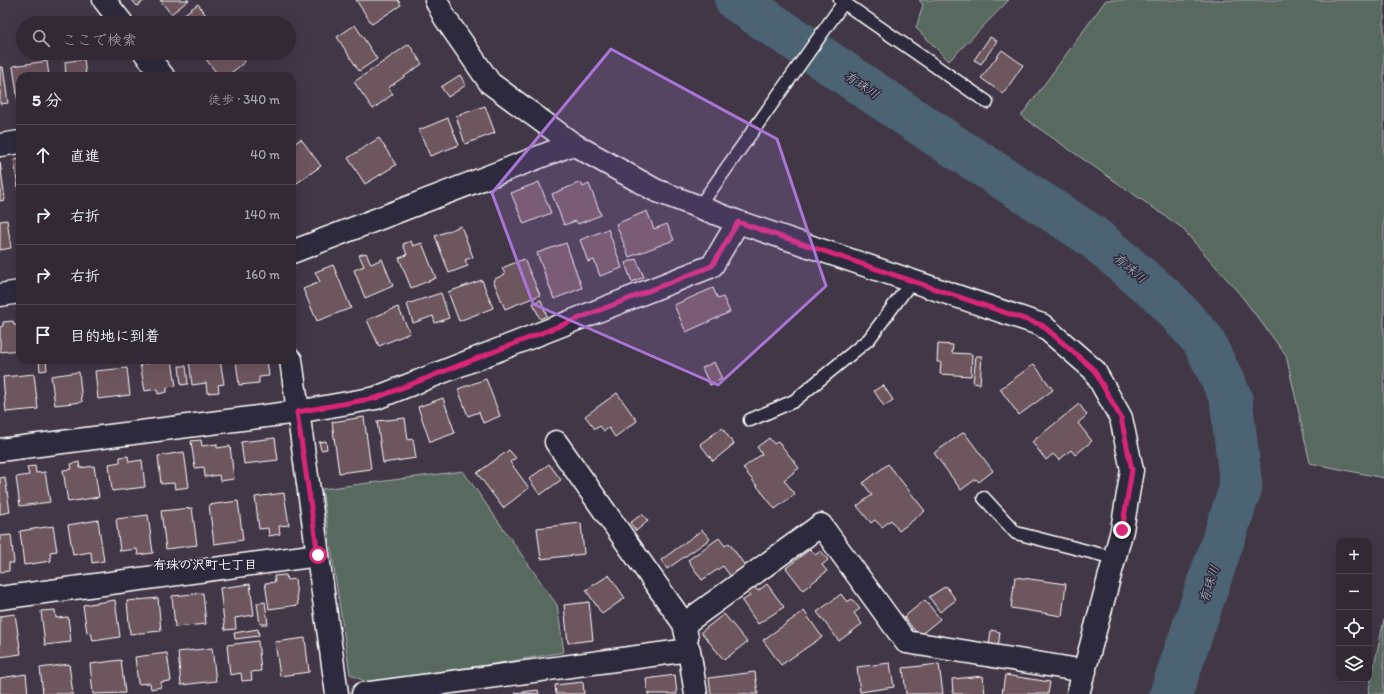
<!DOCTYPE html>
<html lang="ja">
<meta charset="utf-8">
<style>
:root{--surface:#322935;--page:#3a313d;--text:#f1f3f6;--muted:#a8a6ad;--line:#4d4550}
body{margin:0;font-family:Itim,"Klee One",sans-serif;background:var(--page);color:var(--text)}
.controls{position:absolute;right:12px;bottom:12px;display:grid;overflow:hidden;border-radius:8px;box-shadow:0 4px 16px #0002}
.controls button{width:36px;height:36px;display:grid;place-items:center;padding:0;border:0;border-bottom:1px solid var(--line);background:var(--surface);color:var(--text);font:20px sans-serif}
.stop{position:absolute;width:12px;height:12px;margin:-9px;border:3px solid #db2777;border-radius:50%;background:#fff}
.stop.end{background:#db2777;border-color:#fff;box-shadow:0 1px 4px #0008}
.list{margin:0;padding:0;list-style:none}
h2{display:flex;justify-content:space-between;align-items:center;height:52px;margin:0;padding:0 16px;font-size:17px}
h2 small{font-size:13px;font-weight:400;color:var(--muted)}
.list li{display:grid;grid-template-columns:26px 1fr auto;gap:12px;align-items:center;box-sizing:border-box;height:60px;padding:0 16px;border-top:1px solid var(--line)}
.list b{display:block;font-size:15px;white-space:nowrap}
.list em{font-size:13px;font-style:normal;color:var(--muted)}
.icon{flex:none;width:22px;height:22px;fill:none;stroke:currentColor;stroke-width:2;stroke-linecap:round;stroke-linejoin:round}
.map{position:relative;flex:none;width:1384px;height:694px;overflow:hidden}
.search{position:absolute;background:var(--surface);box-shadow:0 4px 16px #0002;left:16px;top:16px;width:280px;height:44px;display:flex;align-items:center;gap:10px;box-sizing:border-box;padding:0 14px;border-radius:22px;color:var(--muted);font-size:15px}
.panel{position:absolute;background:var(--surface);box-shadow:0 4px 16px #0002;left:16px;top:72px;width:280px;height:292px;border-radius:12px}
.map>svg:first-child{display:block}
</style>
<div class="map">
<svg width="1384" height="694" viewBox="0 0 1384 694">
<rect width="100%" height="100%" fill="#423747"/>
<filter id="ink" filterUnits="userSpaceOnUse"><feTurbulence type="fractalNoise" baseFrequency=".025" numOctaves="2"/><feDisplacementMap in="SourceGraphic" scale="8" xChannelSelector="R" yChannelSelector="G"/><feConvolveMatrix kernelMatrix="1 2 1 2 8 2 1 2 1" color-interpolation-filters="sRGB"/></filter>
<g filter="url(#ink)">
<path fill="#586961" stroke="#acb4b0" d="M 919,0 L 1009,0 L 949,61 L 916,28 L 923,5 Z
M 1106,0 L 1384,0 L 1384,478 L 1310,463 L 1286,355 L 1239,293 L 1181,227 L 1021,116 Z
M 463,471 L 557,605 L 564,652 L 372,685 L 350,674 L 322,489 Z
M 1384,620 L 1384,694 L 1368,694 Z"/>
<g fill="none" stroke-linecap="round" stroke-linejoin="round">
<path stroke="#4b6473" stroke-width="43" d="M 736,0 L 938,136 L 1092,236 L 1167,300 L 1203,340 L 1231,398 L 1241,487 L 1171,694"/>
</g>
<path fill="#6e565f" stroke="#fff" d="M 132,0 L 144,0 L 144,1 L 137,6 Z
M 160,0 L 189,0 L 171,14 Z
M 356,0 L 398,0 L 401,5 L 372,24 Z
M 198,4 L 210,21 L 207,23 L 172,23 Z
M 355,25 L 377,59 L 359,71 L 337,37 Z
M 990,37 L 997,41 L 981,64 L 974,60 Z
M 409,44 L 422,64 L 388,88 L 393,94 L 373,109 L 354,82 Z
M 1002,50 L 1023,65 L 1003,94 L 981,78 Z
M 204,53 L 239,53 L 245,62 L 227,76 L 219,76 L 202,54 Z
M 84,59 L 86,76 L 66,76 L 65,62 Z
M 47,61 L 49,76 L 20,76 L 20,102 L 18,102 L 13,66 Z
M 0,67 L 3,67 L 8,103 L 0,104 Z
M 460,75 L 466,85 L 448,97 L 441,87 Z
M 485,106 L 495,133 L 465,144 L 456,116 Z
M 448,118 L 459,145 L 430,156 L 419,130 Z
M 379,138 L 396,165 L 365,184 L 348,158 Z
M 301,139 L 321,166 L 297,183 L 292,176 L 292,145 Z
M 20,159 L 20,195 L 19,195 L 14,160 Z
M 0,162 L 5,200 L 0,201 Z
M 539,182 L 551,213 L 524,224 L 511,193 Z
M 581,182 L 583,187 L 589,184 L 601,215 L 578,224 L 576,221 L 564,225 L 552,194 Z
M 647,211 L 654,229 L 667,224 L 674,240 L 629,257 L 616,224 Z
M 7,220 L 11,248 L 0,250 L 0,221 Z
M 461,226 L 473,257 L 465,260 L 468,266 L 449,273 L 435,236 Z
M 608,229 L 622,268 L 600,276 L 594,260 L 588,262 L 580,240 Z
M 411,241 L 413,246 L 422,243 L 436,278 L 411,288 L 399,258 L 407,255 L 403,244 Z
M 566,243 L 582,288 L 554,299 L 537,253 Z
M 366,253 L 371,264 L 382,259 L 393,286 L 365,298 L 354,270 L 364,266 L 359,255 Z
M 524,259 L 540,295 L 505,309 L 493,280 L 505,274 L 502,268 Z
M 636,259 L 644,277 L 632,282 L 625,263 Z
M 333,265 L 351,308 L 317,321 L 303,289 L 320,282 L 315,272 Z
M 482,280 L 493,308 L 459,321 L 448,292 Z
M 713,288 L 718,299 L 723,297 L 730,312 L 686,332 L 674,305 Z
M 441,293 L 449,318 L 435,323 L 433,316 L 413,323 L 407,304 Z
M 541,300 L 547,316 L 540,319 L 533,303 Z
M 398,307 L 410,333 L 379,346 L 367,320 Z
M 13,321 L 14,325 L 20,325 L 20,350 L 0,352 L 0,327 L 3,326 L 3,322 Z
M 938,344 L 953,345 L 952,353 L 972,354 L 971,376 L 940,374 L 941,362 L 937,362 Z
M 976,356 L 982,356 L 980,384 L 973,383 Z
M 39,360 L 46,360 L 47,370 L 40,371 Z
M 172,360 L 176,386 L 167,387 L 167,392 L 158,394 L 157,389 L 145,391 L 140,364 Z
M 189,360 L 220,360 L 224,384 L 218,385 L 219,392 L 207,393 L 206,383 L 192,385 Z
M 236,360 L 267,360 L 269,376 L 259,377 L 259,383 L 239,385 Z
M 714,362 L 722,379 L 710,385 L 702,368 Z
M 1034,364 L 1053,390 L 1019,415 L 1000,389 Z
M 179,366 L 186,366 L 188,384 L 181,385 Z
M 127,368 L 130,395 L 98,399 L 95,371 Z
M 79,372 L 82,402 L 55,405 L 51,376 Z
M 34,374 L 38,409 L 6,412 L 3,377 Z
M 486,379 L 500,416 L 483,423 L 479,412 L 468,416 L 458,389 Z
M 883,385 L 893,400 L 884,406 L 874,391 Z
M 617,393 L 637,421 L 615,437 L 609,428 L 604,431 L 600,426 L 595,429 L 585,416 Z
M 443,398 L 455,433 L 430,442 L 418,407 Z
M 1079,404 L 1087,415 L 1078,423 L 1092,441 L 1075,455 L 1071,450 L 1059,460 L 1053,454 L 1046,460 L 1032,442 Z
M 364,417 L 371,469 L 339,473 L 332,422 Z
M 405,418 L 408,440 L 413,439 L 416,458 L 383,463 L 377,421 Z
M 722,428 L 734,444 L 713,461 L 700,444 Z
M 964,432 L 993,471 L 979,482 L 976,479 L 961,490 L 934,453 Z
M 275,438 L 278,460 L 244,464 L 241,442 Z
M 769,438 L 774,444 L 778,441 L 799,468 L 784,480 L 795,494 L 775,509 L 743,468 L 762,454 L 757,447 Z
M 201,440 L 202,446 L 217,444 L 217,448 L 230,446 L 234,479 L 220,481 L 219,475 L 205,477 L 204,467 L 195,468 L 191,441 Z
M 326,441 L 327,449 L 321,450 L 319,442 Z
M 509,450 L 516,458 L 510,462 L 529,488 L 503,508 L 477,473 Z
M 184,452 L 189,487 L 175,489 L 174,483 L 161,484 L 158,456 Z
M 128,456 L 129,462 L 142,460 L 145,487 L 112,491 L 109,464 L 120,462 L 120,457 Z
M 79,462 L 80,468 L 94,466 L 99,497 L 68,502 L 63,470 L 72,469 L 71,464 Z
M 549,464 L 561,480 L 540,495 L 529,479 Z
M 888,464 L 925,511 L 899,531 L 891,520 L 882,527 L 875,520 L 871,523 L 857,506 L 872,495 L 863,483 Z
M 35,466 L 36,473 L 45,472 L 50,502 L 20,506 L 16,477 L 29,475 L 27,467 Z
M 5,477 L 10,512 L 0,514 L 0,478 Z
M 284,493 L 289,525 L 279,526 L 280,534 L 269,536 L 268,528 L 259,529 L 255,497 Z
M 238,501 L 243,540 L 214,544 L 209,505 Z
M 192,508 L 197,545 L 166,549 L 161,511 Z
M 642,514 L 648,521 L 636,531 L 630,523 Z
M 148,515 L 153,553 L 138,555 L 137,549 L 120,551 L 116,519 Z
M 98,520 L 104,561 L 92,563 L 91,552 L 73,555 L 68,525 Z
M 581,523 L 584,554 L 541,559 L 537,528 Z
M 53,526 L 57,551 L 50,552 L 51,561 L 24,565 L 20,531 Z
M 702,530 L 710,539 L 667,569 L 661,560 Z
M 11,535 L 14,563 L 9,563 L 9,571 L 0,572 L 0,536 Z
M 719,538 L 725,546 L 729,543 L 746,567 L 731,577 L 723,566 L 702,580 L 688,560 Z
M 810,549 L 815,555 L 821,551 L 828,560 L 822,565 L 827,571 L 803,590 L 786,568 Z
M 286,575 L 287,580 L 295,579 L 298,605 L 269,609 L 265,583 L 275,582 L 274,576 Z
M 609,575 L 625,598 L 602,614 L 586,590 Z
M 1015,577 L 1066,584 L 1062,616 L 1011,608 Z
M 250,584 L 254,615 L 235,618 L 236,629 L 225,630 L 220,588 Z
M 767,584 L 784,607 L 758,624 L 742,601 L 750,596 L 746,590 L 753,585 L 758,591 Z
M 946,586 L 956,600 L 940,612 L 929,597 Z
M 203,593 L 206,624 L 175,627 L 172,596 Z
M 841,594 L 847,602 L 852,599 L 860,609 L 854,613 L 862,624 L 839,641 L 817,612 Z
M 158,598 L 161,631 L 130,634 L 127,601 Z
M 115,600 L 120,637 L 93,641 L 91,632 L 87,633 L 83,605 Z
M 925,600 L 940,619 L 919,636 L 904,617 Z
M 265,602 L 268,624 L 260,624 L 257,603 Z
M 589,602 L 593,640 L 568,643 L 564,605 Z
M 55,610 L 56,618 L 68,617 L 71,642 L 45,645 L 41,611 Z
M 804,611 L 822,637 L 781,665 L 763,640 Z
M 15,614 L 21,654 L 0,657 L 0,616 Z
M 724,614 L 747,642 L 724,660 L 701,632 Z
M 258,629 L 259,636 L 235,639 L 234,633 Z
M 991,630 L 1000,632 L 998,649 L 989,647 Z
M 305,638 L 309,672 L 280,676 L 275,642 Z
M 258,641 L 261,671 L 251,672 L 252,680 L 242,681 L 241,673 L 230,675 L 227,645 Z
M 212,648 L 216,681 L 181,685 L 178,652 Z
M 167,653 L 171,681 L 161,682 L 161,687 L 151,689 L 150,683 L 138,684 L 135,657 Z
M 121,660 L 125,693 L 93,694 L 90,664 Z
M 890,663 L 894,687 L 860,692 L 857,667 Z
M 69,664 L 73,694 L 43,694 L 40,668 Z
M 939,664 L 943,694 L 906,694 L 903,668 Z
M 755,672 L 758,694 L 711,694 L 709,678 Z
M 26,674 L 28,694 L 0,694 L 0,678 Z
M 675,675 L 677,694 L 648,694 L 646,679 Z
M 1005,675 L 1050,682 L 1048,694 L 1002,694 Z
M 983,676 L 985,694 L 953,694 L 952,679 Z
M 583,682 L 584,694 L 556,694 L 555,685 Z
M 538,690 L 539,694 L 515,693 Z"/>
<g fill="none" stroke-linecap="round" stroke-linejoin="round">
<g stroke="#fff" stroke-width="15">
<path id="service" d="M 840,0 L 987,102
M 699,207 L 844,2
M 750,420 L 794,401 L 869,339 L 912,281
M 984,498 L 1016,533 L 1114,558"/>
</g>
<g stroke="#fff" stroke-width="25">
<path id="minor" d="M 104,0 L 122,23
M 436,0 L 445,18 L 490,83 L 573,144 L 655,190 L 738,222 L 1042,325 L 1094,370 L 1121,418 L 1132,470 L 1122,530 L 1078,694
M 145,53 L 163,76
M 0,145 L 20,142
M 292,252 L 573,144
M 0,295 L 20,292
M 291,360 L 337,694
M 556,442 L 684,624 L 687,638
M 0,450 L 297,412 L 376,398 L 712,266 L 738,222
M 0,598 L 318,555
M 684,624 L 821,525 L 906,642 L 1085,671
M 363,694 L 689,650 L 696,694"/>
</g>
<use href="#service" stroke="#2f2a3d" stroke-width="12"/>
<use href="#minor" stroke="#2f2a3d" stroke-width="22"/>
</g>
</g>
<g fill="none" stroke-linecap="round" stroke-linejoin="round" filter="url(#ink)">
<path stroke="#db2777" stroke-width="5" d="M 318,555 L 297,412 L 376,398 L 712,266 L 738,222 L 1042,325 L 1094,370 L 1121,418 L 1132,470 L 1122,530"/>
</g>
<path fill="#a976d5" fill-opacity="0.2" stroke="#a976d5" stroke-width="3" stroke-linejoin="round" d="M 611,49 L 777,139 L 826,286 L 718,385 L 533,304 L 492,193 Z"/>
<g text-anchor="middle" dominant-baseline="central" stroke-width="3" stroke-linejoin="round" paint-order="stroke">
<g font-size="13" font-style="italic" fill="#aeb9c0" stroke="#2f2a3d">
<text transform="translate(862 85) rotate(34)">有珠川</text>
<text transform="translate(1130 268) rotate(40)">有珠川</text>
<text transform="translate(1209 584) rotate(-71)">有珠川</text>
</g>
<g font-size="13" font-weight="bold" fill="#fff" stroke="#2f2a3d">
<text x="205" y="564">有珠の沢町七丁目</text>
</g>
</g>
</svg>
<div class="controls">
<button>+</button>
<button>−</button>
<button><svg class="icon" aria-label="locate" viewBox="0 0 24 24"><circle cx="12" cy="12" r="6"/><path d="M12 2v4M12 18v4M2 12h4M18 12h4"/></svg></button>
<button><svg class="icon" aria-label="layers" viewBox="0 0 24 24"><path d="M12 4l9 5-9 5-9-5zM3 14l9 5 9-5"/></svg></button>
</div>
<div class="stop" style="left:318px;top:555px"></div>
<div class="stop end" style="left:1122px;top:530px"></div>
<div class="search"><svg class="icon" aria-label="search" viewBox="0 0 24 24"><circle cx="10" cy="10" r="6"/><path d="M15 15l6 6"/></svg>ここで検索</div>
<section class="panel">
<h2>5 分<small>徒歩 · 340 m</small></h2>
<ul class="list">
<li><svg class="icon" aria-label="ahead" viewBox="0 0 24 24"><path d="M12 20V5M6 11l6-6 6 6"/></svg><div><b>直進</b></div><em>40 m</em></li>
<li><svg class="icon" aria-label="right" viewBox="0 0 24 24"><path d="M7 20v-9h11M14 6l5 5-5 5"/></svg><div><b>右折</b></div><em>140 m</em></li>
<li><svg class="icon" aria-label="right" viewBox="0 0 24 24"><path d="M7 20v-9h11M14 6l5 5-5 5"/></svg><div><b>右折</b></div><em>160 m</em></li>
<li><svg class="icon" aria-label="arrive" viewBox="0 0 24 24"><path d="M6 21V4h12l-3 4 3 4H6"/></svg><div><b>目的地に到着</b></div></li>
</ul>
</section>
</div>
